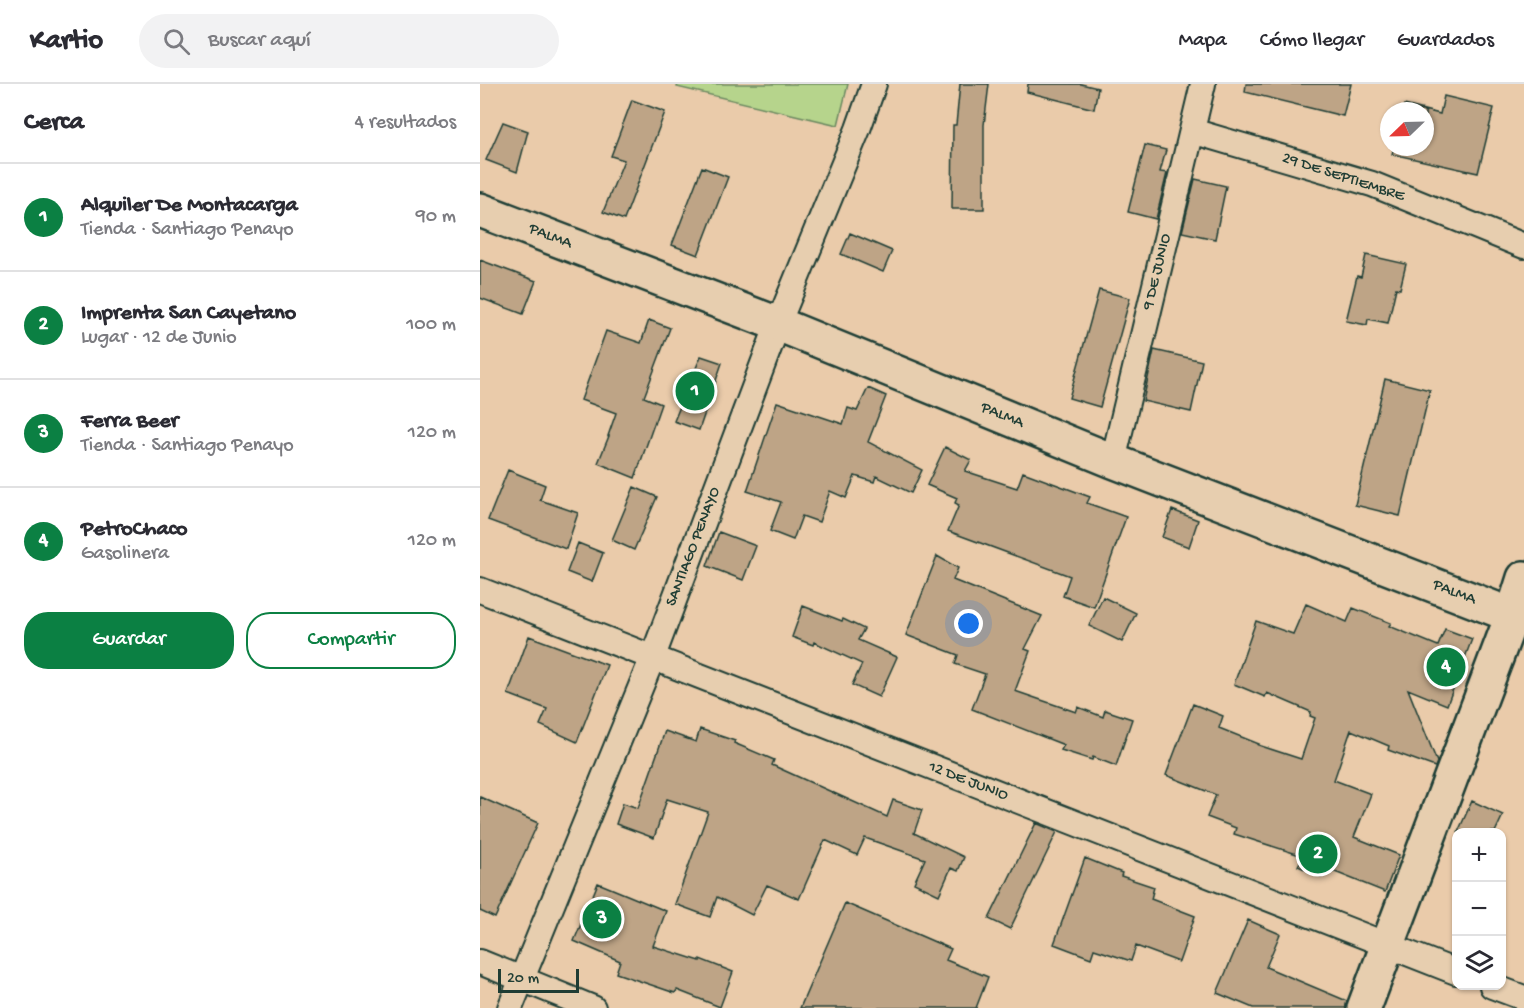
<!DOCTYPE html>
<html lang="es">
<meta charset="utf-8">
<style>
:root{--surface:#fff;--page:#f2f2f3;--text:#2b2b33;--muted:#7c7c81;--line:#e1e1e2;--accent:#0b8043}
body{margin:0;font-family:"Gochi Hand",sans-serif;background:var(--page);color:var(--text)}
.controls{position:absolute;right:18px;bottom:18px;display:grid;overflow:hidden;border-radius:12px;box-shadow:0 2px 4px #0004}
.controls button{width:54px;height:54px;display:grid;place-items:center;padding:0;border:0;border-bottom:2px solid var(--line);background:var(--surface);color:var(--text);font:30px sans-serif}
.compass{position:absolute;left:900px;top:18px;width:54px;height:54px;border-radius:50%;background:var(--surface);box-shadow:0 2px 4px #0004;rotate:247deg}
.scale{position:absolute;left:18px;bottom:15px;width:81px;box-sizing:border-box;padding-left:6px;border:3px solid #1f3d34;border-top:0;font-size:16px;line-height:21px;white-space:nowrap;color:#1f3d34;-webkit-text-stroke:4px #e7ceaf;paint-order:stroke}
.you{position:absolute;left:489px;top:540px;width:21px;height:21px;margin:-15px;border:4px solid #fff;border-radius:50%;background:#1a73e8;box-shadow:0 0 0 9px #1a73e833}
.badge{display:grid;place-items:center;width:39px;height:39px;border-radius:50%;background:var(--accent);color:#fff;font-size:20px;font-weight:700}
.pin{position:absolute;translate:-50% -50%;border:3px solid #fff;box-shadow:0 2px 6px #0006}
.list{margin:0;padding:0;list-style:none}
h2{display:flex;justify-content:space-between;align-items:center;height:78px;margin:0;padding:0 24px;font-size:26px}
h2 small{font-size:20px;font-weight:400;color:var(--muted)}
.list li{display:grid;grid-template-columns:39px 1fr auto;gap:18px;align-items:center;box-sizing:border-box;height:108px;padding:0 24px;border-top:2px solid var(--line)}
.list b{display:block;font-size:22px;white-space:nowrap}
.list p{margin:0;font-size:20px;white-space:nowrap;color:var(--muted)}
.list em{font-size:20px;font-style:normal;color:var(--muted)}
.actions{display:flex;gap:12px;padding:18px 24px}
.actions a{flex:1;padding:14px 0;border:2px solid var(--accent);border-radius:24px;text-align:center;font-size:21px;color:var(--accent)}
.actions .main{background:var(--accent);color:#fff}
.icon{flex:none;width:33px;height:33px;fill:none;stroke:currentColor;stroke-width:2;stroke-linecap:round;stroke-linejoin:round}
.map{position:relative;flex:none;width:1044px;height:924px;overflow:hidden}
header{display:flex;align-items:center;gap:36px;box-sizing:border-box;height:84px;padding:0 30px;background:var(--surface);border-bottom:2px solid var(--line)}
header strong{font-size:28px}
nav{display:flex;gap:33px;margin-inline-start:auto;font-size:21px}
.search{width:420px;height:54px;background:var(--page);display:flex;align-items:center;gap:15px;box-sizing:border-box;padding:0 21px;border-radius:33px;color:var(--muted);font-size:22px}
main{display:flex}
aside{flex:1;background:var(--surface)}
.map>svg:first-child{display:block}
</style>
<header>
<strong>Kartio</strong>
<div class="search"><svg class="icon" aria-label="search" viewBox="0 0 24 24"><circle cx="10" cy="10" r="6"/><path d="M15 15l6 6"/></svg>Buscar aquí</div>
<nav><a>Mapa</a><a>Cómo llegar</a><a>Guardados</a></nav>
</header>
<main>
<aside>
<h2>Cerca<small>4 resultados</small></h2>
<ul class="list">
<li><span class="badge">1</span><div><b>Alquiler De Montacarga</b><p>Tienda · Santiago Penayo</p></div><em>90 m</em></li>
<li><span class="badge">2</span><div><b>Imprenta San Cayetano</b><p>Lugar · 12 de Junio</p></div><em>100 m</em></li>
<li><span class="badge">3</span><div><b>Ferra Beer</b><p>Tienda · Santiago Penayo</p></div><em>120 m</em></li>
<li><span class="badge">4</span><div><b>PetroChaco</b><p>Gasolinera</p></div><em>120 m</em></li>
</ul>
<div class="actions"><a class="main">Guardar</a><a>Compartir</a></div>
</aside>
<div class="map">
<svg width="1044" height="924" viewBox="0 0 1044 924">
<rect width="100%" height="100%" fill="#eacbaa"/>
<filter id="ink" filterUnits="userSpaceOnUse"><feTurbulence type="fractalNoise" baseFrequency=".0167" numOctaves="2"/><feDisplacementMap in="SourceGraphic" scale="12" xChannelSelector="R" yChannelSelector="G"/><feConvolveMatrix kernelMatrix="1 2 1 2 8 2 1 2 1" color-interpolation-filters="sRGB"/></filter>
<g filter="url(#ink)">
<path fill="#b6d48c" stroke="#6a8860" stroke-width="1.5" d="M 198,0 L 368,0 L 358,41 L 197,3 Z"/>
<path fill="#bea486" stroke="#1f3d34" stroke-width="1.5" d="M 480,0 L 509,0 L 504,41 L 504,125 L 472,125 L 473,41 L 476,41 Z
M 548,0 L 601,0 L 618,4 L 614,25 L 547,8 Z
M 766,0 L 871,0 L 863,32 L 765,8 Z
M 964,12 L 1014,24 L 998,89 L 912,70 L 914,63 L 945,63 L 945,27 L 923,27 L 924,21 L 960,30 Z
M 152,16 L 185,28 L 144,136 L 123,128 L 144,76 L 131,72 Z
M 23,38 L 48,47 L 37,88 L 6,76 Z
M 665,61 L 686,66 L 680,88 L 687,89 L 676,135 L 648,128 Z
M 222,83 L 248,93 L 218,171 L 192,161 Z
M 715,95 L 746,102 L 735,155 L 702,148 Z
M 370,149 L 412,167 L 403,188 L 361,170 Z
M 886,171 L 926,180 L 920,205 L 916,204 L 908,239 L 888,235 L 887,241 L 866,237 L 877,192 L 881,193 Z
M 0,176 L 56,197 L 43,230 L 0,214 Z
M 619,206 L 650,214 L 620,323 L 589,314 Z
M 169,236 L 190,244 L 164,313 L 181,320 L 155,394 L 118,379 L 129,352 L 128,352 L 136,329 L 101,316 L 126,247 L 161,259 Z
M 674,266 L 722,277 L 711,328 L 663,317 Z
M 221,272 L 242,279 L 219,346 L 194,337 Z
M 905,295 L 950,306 L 920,432 L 875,421 Z
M 388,304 L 406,312 L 388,358 L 442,386 L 431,409 L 396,392 L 394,398 L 375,392 L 366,414 L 350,407 L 339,438 L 322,432 L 313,456 L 290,447 L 301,418 L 267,407 L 297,318 L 363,340 L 368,324 L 377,327 Z
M 465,363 L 491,376 L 485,387 L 537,404 L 543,388 L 610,413 L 607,419 L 646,433 L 614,523 L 583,512 L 590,492 L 468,447 L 479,421 L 475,419 L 477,414 L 447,401 Z
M 28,386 L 65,401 L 60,416 L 98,429 L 86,465 L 8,436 Z
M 154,403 L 177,413 L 154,466 L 132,456 Z
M 692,426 L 718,436 L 709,463 L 682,453 Z
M 239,448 L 276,462 L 263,496 L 227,482 Z
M 98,459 L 123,469 L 112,498 L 87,488 Z
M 457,472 L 478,484 L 473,496 L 562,532 L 545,565 L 550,567 L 535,607 L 596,628 L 598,623 L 623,633 L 625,626 L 652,635 L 636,682 L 613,673 L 612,676 L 581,666 L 584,661 L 492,625 L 505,590 L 475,580 L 478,571 L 426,551 Z
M 623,513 L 656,529 L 642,558 L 609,542 Z
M 826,520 L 867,538 L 873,524 L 911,539 L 909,542 L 958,562 L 965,545 L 992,555 L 967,621 L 928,605 L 957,678 L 955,683 L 908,666 L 909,662 L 871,646 L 854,696 L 891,710 L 874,753 L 919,771 L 905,808 L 845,784 L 842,793 L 818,782 L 823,772 L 754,750 L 756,744 L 727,733 L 736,711 L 686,691 L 713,620 L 743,632 L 739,644 L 779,660 L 778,661 L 821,675 L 835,634 L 830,632 L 831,628 L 787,609 L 785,613 L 754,600 L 776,537 L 813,550 Z
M 323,522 L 362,537 L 363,535 L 384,545 L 378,556 L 417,573 L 399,613 L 372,601 L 382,580 L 334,558 L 333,561 L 312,553 Z
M 49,552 L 127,581 L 97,658 L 60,641 L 67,625 L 28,610 Z
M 220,645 L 255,657 L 254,659 L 294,676 L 292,681 L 407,733 L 413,716 L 442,726 L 434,749 L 484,773 L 478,787 L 471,784 L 459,811 L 434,799 L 445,775 L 385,754 L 377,771 L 345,756 L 319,815 L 287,801 L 272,831 L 237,813 L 230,833 L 195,820 L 228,728 L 187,715 L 174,754 L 136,740 L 143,719 L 158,724 L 185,647 L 216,658 Z
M 0,713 L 58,739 L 15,834 L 0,827 Z
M 992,717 L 1023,731 L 1015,748 L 978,748 Z
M 556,739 L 577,748 L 530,845 L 509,835 Z
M 605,774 L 642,789 L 641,792 L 674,803 L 671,815 L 715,832 L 699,878 L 656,862 L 651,877 L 614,865 L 611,874 L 574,860 Z
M 118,799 L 186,827 L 173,862 L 220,877 L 220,875 L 253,888 L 240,923 L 197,906 L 195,909 L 136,889 L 140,877 L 94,857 Z
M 365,819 L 471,865 L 466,876 L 508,893 L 496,924 L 320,924 Z
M 768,836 L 800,850 L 786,883 L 867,917 L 866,924 L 773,924 L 737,909 Z"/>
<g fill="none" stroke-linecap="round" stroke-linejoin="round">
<g stroke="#1f3d34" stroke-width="28">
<path id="street" d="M 712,47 L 892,100 L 1044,162
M 633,377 L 723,0
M 0,506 L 976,888
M 0,878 L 113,924
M 1012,902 L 1044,914
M 30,924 L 172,575 L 298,240 L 378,45 L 394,0"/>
</g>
<g stroke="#1f3d34" stroke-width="38">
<path id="secondary" d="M 0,126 L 298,240 L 633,377 L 1044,536
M 884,924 L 1032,532 L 1044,494"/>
</g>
<use href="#street" stroke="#e7ceaf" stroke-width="24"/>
<use href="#secondary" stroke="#e7ceaf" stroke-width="33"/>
</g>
</g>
<g text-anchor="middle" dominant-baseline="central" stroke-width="5" stroke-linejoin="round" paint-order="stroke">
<g font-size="16" fill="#1f3d34" stroke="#e7ceaf">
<text transform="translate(863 94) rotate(18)">29 DE SEPTIEMBRE</text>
<text transform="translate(70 153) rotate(21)">PALMA</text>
<text transform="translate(678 188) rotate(-76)">9 DE JUNIO</text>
<text transform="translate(522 332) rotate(22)">PALMA</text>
<text transform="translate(214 463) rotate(-69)">SANTIAGO PENAYO</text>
<text transform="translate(974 509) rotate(21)">PALMA</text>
<text transform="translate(488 698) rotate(21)">12 DE JUNIO</text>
</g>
</g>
</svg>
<div class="controls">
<button>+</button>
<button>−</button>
<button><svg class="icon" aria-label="layers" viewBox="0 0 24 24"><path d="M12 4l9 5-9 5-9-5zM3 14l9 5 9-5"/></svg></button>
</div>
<svg class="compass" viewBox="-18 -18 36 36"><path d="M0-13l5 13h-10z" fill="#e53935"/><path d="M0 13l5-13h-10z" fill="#7c7c81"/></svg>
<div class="scale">20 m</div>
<div class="you"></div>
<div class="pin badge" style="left:215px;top:307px">1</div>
<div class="pin badge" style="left:838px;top:770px">2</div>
<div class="pin badge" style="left:122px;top:835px">3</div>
<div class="pin badge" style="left:966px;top:583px">4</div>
</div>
</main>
